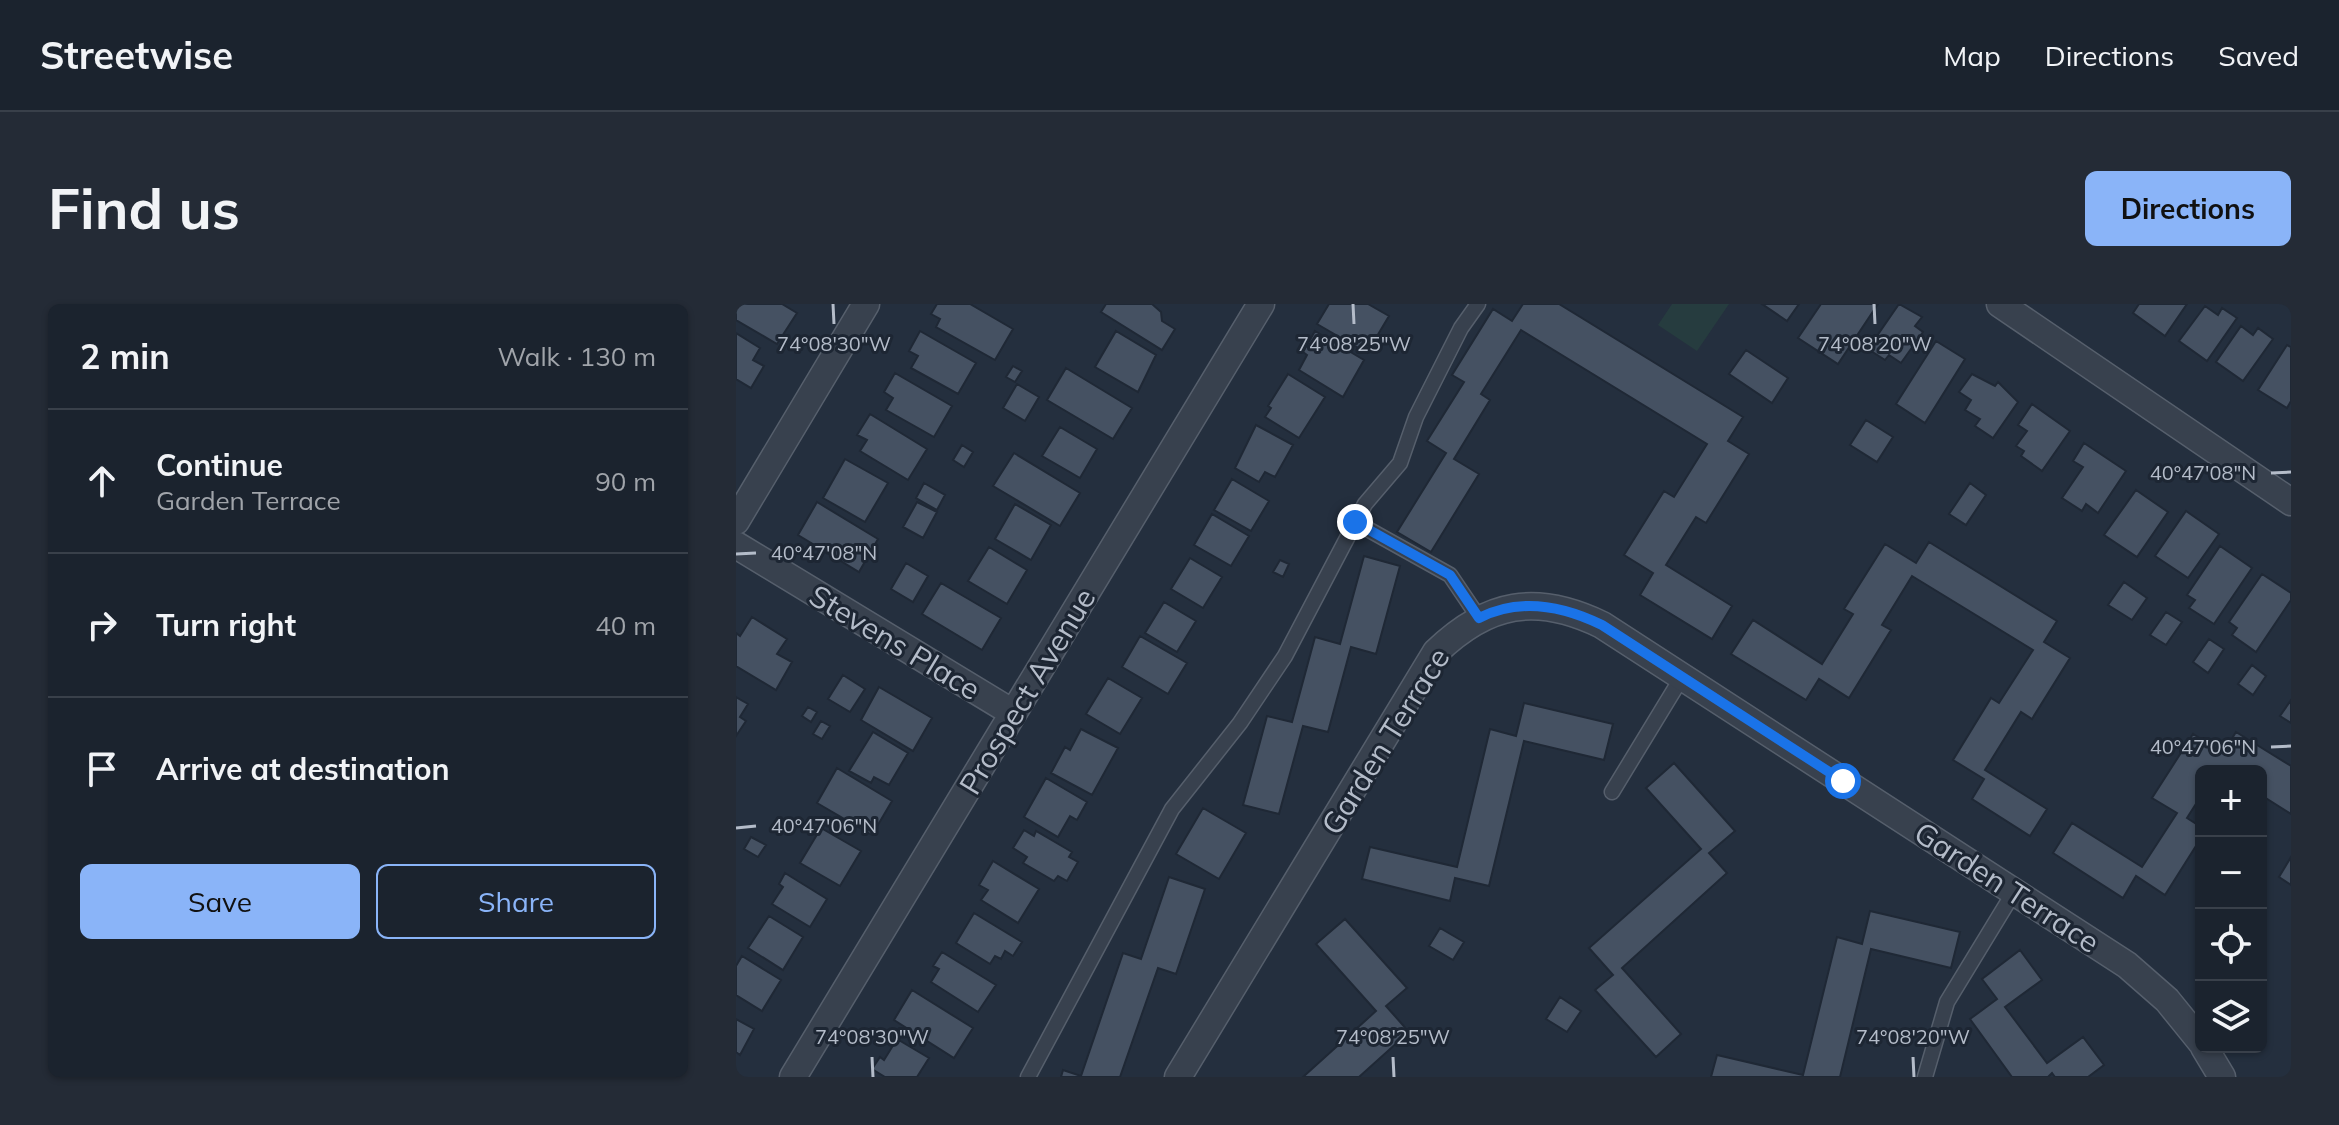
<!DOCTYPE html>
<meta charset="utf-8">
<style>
:root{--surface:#1b232e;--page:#242b36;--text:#f1f3f6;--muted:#a0a4aa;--line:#39404a;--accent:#8ab4f8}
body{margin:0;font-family:Mulish,sans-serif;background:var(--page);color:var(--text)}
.controls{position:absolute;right:24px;bottom:24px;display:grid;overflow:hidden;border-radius:12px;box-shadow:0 2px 6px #0004}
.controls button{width:72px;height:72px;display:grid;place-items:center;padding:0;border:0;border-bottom:2px solid var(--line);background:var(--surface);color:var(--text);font:40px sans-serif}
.stop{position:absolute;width:24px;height:24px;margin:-18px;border:6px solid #1a73e8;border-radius:50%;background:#fff}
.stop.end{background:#1a73e8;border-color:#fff;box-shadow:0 2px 8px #0008}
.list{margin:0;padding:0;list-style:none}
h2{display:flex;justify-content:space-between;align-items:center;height:104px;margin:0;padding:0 32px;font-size:34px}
h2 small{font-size:26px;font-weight:400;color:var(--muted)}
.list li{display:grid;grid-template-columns:52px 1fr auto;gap:24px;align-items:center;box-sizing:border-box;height:144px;padding:0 32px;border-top:2px solid var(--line)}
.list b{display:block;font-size:30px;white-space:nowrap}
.list p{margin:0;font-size:26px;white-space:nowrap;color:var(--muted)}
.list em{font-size:26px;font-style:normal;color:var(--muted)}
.actions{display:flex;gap:16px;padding:24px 32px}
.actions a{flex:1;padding:18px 0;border:2px solid var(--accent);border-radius:12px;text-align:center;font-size:28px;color:var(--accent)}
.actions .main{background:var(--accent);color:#111}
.icon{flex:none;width:44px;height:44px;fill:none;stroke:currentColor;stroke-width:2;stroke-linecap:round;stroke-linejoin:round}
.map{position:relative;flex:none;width:1555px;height:773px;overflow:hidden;border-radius:12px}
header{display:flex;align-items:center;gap:48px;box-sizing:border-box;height:112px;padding:0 40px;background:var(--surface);border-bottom:2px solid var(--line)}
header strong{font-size:38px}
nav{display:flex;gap:44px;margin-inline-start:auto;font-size:28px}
.intro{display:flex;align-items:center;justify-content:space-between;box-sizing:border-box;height:192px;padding:0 48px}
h1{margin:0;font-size:56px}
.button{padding:20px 36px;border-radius:12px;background:var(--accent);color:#111;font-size:28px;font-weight:700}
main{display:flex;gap:48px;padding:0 48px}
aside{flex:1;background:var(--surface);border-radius:12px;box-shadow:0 2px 6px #0004}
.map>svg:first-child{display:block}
</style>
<header>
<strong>Streetwise</strong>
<nav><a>Map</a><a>Directions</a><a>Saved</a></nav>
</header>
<div class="intro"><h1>Find us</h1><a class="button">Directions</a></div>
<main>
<aside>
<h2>2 min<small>Walk · 130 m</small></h2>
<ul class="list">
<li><svg class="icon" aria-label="ahead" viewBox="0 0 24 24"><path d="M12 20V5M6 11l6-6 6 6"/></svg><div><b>Continue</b><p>Garden Terrace</p></div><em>90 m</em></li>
<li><svg class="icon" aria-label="right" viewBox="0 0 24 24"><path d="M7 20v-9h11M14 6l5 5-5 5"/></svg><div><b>Turn right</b></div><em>40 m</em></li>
<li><svg class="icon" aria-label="arrive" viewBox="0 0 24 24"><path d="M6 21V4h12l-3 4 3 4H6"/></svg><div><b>Arrive at destination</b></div></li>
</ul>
<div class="actions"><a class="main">Save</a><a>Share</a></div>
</aside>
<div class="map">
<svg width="1555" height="773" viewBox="0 0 1555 773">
<rect width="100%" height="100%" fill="#242f3e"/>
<path fill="#263c3f" d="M 936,0 L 993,0 L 961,47 L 922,21 Z"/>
<path fill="#455162" stroke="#1f2835" stroke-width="2" d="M 0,0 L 46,0 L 61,9 L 41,40 L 0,16 Z
M 201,0 L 234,0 L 277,25 L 259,56 L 200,23 L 204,15 L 195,10 Z
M 370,0 L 416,0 L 425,8 L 426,17 L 439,25 L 426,46 L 365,8 Z
M 593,0 L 632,0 L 653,12 L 631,49 L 581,20 Z
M 787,0 L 823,0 L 1007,113 L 992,137 L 1013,150 L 970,219 L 960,213 L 930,261 L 996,302 L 976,335 L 904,291 L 917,269 L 888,251 L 928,187 L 938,193 L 971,140 L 785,26 L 745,90 L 754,96 L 718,155 L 743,170 L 695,248 L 661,228 L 710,149 L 691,137 L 728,78 L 716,71 L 757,5 L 776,17 Z
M 1026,0 L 1063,0 L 1051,17 Z
M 1085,0 L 1142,0 L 1102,60 L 1062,34 Z
M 1163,0 L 1186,13 L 1179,22 L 1187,28 L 1165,59 L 1153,51 L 1149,56 L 1132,45 Z
M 1403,0 L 1451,0 L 1429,32 L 1397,9 Z
M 1469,2 L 1482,11 L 1486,4 L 1501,14 L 1471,57 L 1443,37 Z
M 1505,22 L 1517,31 L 1522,24 L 1537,35 L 1507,77 L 1480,58 Z
M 184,27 L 240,59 L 222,90 L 175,64 L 182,52 L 173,47 Z
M 380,27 L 420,51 L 402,88 L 359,63 Z
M 579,27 L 628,56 L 607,93 L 563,66 L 571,51 L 567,48 Z
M 0,29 L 24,44 L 17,56 L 28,62 L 15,84 L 0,75 Z
M 1200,37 L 1229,55 L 1189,119 L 1160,100 Z
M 1551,41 L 1555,43 L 1555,97 L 1551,104 L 1522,86 Z
M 1010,46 L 1052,74 L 1036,99 L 993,70 Z
M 277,62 L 286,67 L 279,78 L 270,73 Z
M 330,64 L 396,104 L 377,135 L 311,96 Z
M 159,69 L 216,102 L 198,133 L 150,106 L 157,94 L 148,88 Z
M 552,70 L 589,93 L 563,134 L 529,113 L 535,104 L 532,102 Z
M 1236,70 L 1259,82 L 1262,78 L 1282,98 L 1257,134 L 1239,122 L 1244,115 L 1229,106 L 1235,96 L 1223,88 Z
M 281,80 L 303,93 L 289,117 L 267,104 Z
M 1296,100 L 1334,127 L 1306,167 L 1285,152 L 1288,147 L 1280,142 L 1291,127 L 1282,121 Z
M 134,110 L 191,145 L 172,176 L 124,147 L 131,136 L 121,131 Z
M 1130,116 L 1157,133 L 1141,158 L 1114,141 Z
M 520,121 L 557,141 L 539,173 L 529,168 L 523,178 L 499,164 Z
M 324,123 L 361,145 L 344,174 L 306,152 Z
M 1348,139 L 1390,167 L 1362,209 L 1350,200 L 1346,207 L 1326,194 L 1347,163 L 1337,157 Z
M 226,141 L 237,148 L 228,163 L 217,156 Z
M 278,149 L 344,189 L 324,222 L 257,182 Z
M 109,155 L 152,179 L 129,218 L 87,194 Z
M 496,175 L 533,197 L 515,227 L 478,206 Z
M 188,179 L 209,191 L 201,206 L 180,194 Z
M 1234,179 L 1250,191 L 1230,221 L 1213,210 Z
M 1400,186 L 1432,208 L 1401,253 L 1368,231 Z
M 81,198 L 142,235 L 123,268 L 62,231 Z
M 181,198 L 201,208 L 187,234 L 167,223 Z
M 279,200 L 315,221 L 295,256 L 259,235 Z
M 1450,207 L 1483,230 L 1452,274 L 1419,252 Z
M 476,210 L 513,232 L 495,262 L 458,241 Z
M 1193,238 L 1321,317 L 1308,338 L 1334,354 L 1296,415 L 1285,408 L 1249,466 L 1311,505 L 1294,532 L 1236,495 L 1248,475 L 1217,456 L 1255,394 L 1263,399 L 1297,346 L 1176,272 L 1146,321 L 1155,326 L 1113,394 L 1083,375 L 1070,396 L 995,350 L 1017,316 L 1086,360 L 1117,310 L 1108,305 L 1149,240 L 1180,259 Z
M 1484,242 L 1516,264 L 1478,320 L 1453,304 L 1459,296 L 1451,291 Z
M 253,243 L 291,266 L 271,300 L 232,277 Z
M 628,252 L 664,262 L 640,350 L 615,343 L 592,428 L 567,422 L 543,510 L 507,501 L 531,412 L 556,418 L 579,333 L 604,340 Z
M 454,254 L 486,273 L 467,304 L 435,285 Z
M 544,256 L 553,260 L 547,273 L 537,268 Z
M 170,259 L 192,272 L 177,298 L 155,285 Z
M 1526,270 L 1555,289 L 1555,296 L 1520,348 L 1496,331 L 1501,324 L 1493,318 Z
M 1388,278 L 1411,294 L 1396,316 L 1372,301 Z
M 205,279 L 265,314 L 246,346 L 186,310 Z
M 428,298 L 460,317 L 441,348 L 409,329 Z
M 1430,308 L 1446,318 L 1430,341 L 1414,331 Z
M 16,313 L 51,335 L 41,350 L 56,358 L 40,386 L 0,362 L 0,329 L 4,332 Z
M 404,332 L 451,359 L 432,390 L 386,363 Z
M 1473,335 L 1488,345 L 1472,369 L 1457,358 Z
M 1516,361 L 1530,372 L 1517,391 L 1502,380 Z
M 107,371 L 129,385 L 114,408 L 92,395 Z
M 372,374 L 406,394 L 384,430 L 350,410 Z
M 143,383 L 196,414 L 177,447 L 125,416 Z
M 0,393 L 12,400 L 4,413 L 10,417 L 0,432 Z
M 1555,396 L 1555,419 L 1544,412 Z
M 788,399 L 877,420 L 868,456 L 788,437 L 753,582 L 719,574 L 714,597 L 626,575 L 634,543 L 721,563 L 754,425 L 780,432 Z
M 72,403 L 81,408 L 75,418 L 66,412 Z
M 85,417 L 94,422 L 86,435 L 77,430 Z
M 345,425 L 382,444 L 356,491 L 315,469 L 329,443 L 334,446 Z
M 137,428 L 172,449 L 153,481 L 138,473 L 135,479 L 113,467 Z
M 1500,428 L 1555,462 L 1555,510 L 1525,491 L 1525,467 L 1483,464 L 1465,467 L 1465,492 L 1451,514 L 1465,523 L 1465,534 L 1429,591 L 1400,572 L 1387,594 L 1317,549 L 1336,519 L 1406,563 L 1441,509 L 1416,494 L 1457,430 L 1487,449 Z
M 938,459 L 999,527 L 973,549 L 991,569 L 886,664 L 945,730 L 920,753 L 859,686 L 877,671 L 853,644 L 965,545 L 910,484 Z
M 101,464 L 156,497 L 136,531 L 81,499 Z
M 310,474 L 351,498 L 341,516 L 334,512 L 322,533 L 288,513 Z
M 467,504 L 510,529 L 483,575 L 440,550 Z
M 85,524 L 125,547 L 104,582 L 64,559 Z
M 288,526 L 298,532 L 300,527 L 336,548 L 333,553 L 342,558 L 331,577 L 322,572 L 318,577 L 287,559 L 291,553 L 277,544 Z
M 15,533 L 30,541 L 22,553 L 8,545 Z
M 1555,553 L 1555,581 L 1543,573 Z
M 257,557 L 303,585 L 282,619 L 245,596 L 252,586 L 243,581 Z
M 49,569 L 91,595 L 74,623 L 36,600 L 47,583 L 43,580 Z
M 433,573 L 469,585 L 440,670 L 422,664 L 384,773 L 325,773 L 327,766 L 345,772 L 387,649 L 405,655 Z
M 1134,607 L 1224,628 L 1215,664 L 1135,645 L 1104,773 L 975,773 L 981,751 L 1067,771 L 1101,633 L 1126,640 Z
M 238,609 L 286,638 L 277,652 L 269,647 L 265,655 L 259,652 L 254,660 L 220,639 Z
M 33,612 L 67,633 L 47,666 L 12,644 Z
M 609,615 L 671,684 L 650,702 L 673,728 L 623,773 L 567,773 L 640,707 L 580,640 Z
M 704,624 L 728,638 L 717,656 L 693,642 Z
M 1284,646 L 1306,676 L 1269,703 L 1311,759 L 1347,733 L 1368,761 L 1352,773 L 1319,773 L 1316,769 L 1312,773 L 1276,773 L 1234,715 L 1261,695 L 1246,675 Z
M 206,648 L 260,681 L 242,708 L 195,678 L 203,665 L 197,662 Z
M 6,652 L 45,676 L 26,707 L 0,691 L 0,662 Z
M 176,686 L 237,724 L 218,754 L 158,716 Z
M 824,693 L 845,707 L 831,728 L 810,715 Z
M 0,715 L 18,725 L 4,751 L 0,748 Z
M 161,735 L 193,754 L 181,773 L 149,773 L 136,765 L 144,753 L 148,756 Z"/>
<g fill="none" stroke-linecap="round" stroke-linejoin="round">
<g stroke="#565f6c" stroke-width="17">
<path id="lane" d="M 619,218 L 714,271 L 743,314
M 876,488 L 946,373
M 292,773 L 436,505 L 504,419 L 549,352 L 629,200 L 664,159 L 680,113 L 725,24 L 742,0
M 1189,773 L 1211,698 L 1278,588"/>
</g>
<g stroke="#565f6c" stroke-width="29">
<path id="street" d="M 1264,0 L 1555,198
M 0,217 L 130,0
M 0,241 L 277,409
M 1468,743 L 1486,773
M 57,773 L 525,0
M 442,773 L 700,348 C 752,298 800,289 866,321 L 1391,661 L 1431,696 L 1465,738"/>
</g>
<use href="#lane" stroke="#38414e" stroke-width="14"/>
<use href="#street" stroke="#38414e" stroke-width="26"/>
</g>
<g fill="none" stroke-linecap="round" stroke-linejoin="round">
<path stroke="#1a73e8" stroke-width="10" d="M 619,218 L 714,271 L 743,314 C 784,293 827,302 866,321 L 1107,477"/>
</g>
<path fill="none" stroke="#b4bcc9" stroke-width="3" d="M 97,0 L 98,20M 617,0 L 618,20M 1138,0 L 1139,20M 1535,169 L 1555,168M 0,250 L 20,249M 1535,443 L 1555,442M 0,524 L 20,522M 136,753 L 137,773M 657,753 L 658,773M 1177,753 L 1178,773"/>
<g text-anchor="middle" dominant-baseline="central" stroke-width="6" stroke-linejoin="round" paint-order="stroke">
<g font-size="30" fill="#b4bcc9" stroke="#1d2633">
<text transform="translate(159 338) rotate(31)">Stevens Place</text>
<text transform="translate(291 387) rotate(-59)">Prospect Avenue</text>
<text transform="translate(649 437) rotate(-58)">Garden Terrace</text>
<text transform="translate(1271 583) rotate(33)">Garden Terrace</text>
</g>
</g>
<g font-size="20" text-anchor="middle" fill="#b4bcc9" stroke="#1d2633" stroke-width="6" stroke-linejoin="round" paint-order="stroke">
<text x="98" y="47">74°08'30"W</text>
<text x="618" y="47">74°08'25"W</text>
<text x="1139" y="47">74°08'20"W</text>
<text x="1467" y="176">40°47'08"N</text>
<text x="88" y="256">40°47'08"N</text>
<text x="1467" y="450">40°47'06"N</text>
<text x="88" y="529">40°47'06"N</text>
<text x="136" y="740">74°08'30"W</text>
<text x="657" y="740">74°08'25"W</text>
<text x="1177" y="740">74°08'20"W</text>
</g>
</svg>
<div class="controls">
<button>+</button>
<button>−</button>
<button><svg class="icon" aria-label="locate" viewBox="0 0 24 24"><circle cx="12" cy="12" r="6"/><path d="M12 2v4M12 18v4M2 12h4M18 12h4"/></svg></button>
<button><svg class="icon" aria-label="layers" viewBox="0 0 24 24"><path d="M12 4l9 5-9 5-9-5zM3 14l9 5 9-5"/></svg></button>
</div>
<div class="stop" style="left:1107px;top:477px"></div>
<div class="stop end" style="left:619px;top:218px"></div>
</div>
</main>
